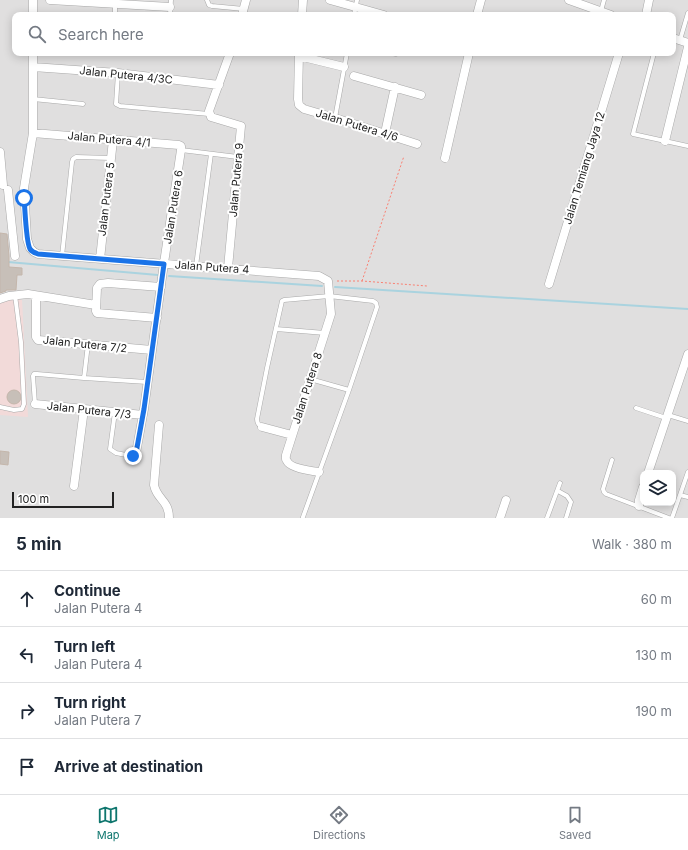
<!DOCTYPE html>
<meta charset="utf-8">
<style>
:root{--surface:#fff;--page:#f2f2f3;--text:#1f2937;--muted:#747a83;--line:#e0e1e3;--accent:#0f766e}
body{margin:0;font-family:Inter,sans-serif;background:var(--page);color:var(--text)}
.controls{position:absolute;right:12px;bottom:12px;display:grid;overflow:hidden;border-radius:8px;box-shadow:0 2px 10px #0003}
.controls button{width:36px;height:36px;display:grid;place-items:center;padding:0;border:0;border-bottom:1px solid var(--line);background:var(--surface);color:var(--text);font:20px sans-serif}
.scale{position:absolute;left:12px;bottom:10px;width:102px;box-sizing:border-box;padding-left:4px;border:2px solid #222;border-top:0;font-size:11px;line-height:14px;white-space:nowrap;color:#222;-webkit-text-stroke:3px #fff;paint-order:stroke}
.stop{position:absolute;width:12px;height:12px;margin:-9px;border:3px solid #1a73e8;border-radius:50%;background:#fff}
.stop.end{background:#1a73e8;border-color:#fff;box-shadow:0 1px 4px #0008}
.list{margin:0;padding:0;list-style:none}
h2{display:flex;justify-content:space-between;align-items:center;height:52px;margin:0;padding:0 16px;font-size:17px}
h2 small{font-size:13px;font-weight:400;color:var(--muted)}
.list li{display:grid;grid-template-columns:26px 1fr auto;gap:12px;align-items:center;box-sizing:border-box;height:56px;padding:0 16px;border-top:1px solid var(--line)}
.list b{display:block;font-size:15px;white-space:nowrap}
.list p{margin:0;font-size:13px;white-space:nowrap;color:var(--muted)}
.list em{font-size:13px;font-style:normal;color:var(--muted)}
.icon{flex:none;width:22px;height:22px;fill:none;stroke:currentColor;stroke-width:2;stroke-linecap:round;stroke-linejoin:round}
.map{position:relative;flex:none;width:688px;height:518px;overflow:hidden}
.search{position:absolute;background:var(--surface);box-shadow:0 2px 10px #0003;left:12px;right:12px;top:12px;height:44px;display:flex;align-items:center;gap:10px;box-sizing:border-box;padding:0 14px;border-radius:8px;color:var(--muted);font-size:15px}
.sheet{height:276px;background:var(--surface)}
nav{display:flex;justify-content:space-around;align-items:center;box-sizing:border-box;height:56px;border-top:1px solid var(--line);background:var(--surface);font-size:11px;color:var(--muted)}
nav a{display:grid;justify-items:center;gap:2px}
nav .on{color:var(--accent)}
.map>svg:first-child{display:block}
</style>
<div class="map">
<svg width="688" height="518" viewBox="0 0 688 518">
<rect width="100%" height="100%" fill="#f2efe9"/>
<path fill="#e0dfdf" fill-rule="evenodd" d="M 0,0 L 688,0 L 688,518 L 0,518 ZM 15,15 L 673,15 L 673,53 L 15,53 ZM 643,473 L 673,473 L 673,503 L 643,503 Z"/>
<path fill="#f2dad9" d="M 0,296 L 22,300 L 28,417 L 0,415 Z"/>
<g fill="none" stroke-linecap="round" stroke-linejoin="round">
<path stroke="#aad3df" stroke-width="2" d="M 8,262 L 158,275
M 169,276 L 322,286
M 335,287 L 688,309"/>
</g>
<path fill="#c7bfb8" stroke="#c4b6ab" d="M 0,233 L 7,234 L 9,256 L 9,267 L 22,268 L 22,275 L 17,275 L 16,290 L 6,290 L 6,291 L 0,293 Z
M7 397a7 7 0 1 1 14 0a7 7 0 1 1-14 0Z
M 0,451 L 9,452 L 8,465 L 0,464 Z"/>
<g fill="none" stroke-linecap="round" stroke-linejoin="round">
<g stroke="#a9a9a9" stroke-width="5">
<path id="lane" d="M 207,0 L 209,5 L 212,6 L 244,9
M 601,11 L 604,0
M 115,15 L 115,3
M 170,15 L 171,0
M 354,15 L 357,0
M 680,40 L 688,13
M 391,53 L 396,54
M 654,53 L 633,134 L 688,146
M 118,73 L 116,104 L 120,106 L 209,114
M 33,99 L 83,104
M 335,118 L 347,53
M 181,150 L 238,157
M 62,256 L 72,162 L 73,159 L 76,157 L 111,158
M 196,266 L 211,154
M 276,329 L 325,333
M 84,378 L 88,344
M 310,379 L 349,390
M 35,404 L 33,376 L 34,374 L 37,374 L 84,378 L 147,382
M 0,407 L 14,410 L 22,409 L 24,404 L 21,342 L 15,295
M 636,408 L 666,418
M 115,412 L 110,449 L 116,453 L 131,456
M 668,415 L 688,421
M 262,427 C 258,425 257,423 257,419 L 267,368 L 282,301 L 284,300 L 329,296 L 373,301 L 376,303 L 377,307 L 349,390 L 303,517
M 612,460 L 603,489 L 604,492 L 606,494 L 669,518
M 558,491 L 567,496 L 571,502 L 566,518
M 680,495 L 688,497
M 547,518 L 560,483
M 672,518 L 688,472"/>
</g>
<g stroke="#a9a9a9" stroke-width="9">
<path id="street" d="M 50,0 L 170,7
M 330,0 L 384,15
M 569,0 L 611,15
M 33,15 L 33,0
M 242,15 L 246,0
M 302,15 L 303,0
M 477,15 L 481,0
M 646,15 L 649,0
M 673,38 L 688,43
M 33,53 L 33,133 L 24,188 L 27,239 L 30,248 L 34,252 L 38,254 L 319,276 L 328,281 L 331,314 L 286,455 C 286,458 285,459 287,461 C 290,468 311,471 319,472
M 299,53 L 298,99 L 299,105 L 304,109 L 335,118 L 417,144
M 299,56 L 344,67
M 33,67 L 118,73 L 219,85
M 354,76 L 421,95
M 33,133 L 179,145 L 181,146 L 181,150 L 164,263 L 144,409 L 136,453 L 135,455 L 131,456
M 385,133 L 395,87
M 665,141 L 688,47
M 0,152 L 3,185
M 445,158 L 469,53
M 8,190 L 15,256
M 100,259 L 113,140
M 228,268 L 241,126 L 211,117 L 209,111 L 230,53
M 549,284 L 619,53
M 36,296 L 36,337 L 38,340 L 152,350
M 0,299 L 9,296 L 28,294 L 96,305
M 157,318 L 97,313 L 96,311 L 97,288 L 100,284 L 108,283 L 161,287
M 35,404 L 143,415
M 159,425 L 154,485 C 157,500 169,500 169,518
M 262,427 L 292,435
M 648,473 L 688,354
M 74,486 L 84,409
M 639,506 L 639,500 L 643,487
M 500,518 L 506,500"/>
</g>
<path stroke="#fa8072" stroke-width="1" stroke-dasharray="2 2" stroke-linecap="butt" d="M 337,281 L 362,281 L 427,286
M 362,281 L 404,156"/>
<use href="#lane" stroke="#fff" stroke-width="4"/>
<use href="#street" stroke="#fff" stroke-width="8"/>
</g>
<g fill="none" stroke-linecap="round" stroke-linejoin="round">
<path stroke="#1a73e8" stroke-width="5" d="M 24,198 C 25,208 26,242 30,249 C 32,252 35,253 38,254 L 164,264 L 144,409 L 136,453 L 133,456"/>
</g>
<g text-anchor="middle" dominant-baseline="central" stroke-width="4" stroke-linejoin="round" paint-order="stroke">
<g font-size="11" fill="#222" stroke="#fff">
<text transform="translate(126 75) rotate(6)">Jalan Putera 4/3C</text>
<text transform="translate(357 125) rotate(17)">Jalan Putera 4/6</text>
<text transform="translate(109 139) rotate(5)">Jalan Putera 4/1</text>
<text transform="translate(584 168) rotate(-73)">Jalan Temiang Jaya 12</text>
<text transform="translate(236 180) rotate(-85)">Jalan Putera 9</text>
<text transform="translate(106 199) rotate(-83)">Jalan Putera 5</text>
<text transform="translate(173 207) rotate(-81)">Jalan Putera 6</text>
<text transform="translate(212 267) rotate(4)">Jalan Putera 4</text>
<text transform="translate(85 344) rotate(6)">Jalan Putera 7/2</text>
<text transform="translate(307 388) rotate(-72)">Jalan Putera 8</text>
<text transform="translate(89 410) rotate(6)">Jalan Putera 7/3</text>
</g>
</g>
</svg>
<div class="controls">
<button><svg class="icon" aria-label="layers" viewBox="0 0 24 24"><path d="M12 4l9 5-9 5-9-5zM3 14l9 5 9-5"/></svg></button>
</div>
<div class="scale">100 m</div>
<div class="stop" style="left:24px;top:198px"></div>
<div class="stop end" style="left:133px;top:456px"></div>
<div class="search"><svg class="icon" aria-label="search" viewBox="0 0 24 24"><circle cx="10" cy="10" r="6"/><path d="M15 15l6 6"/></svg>Search here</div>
</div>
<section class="sheet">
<h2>5 min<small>Walk · 380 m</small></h2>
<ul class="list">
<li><svg class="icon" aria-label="ahead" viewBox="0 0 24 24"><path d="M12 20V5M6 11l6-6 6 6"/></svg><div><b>Continue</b><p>Jalan Putera 4</p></div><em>60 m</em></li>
<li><svg class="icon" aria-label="left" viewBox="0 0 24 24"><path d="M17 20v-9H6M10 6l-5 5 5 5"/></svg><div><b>Turn left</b><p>Jalan Putera 4</p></div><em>130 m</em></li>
<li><svg class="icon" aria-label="right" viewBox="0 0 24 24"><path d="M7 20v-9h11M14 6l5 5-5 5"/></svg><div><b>Turn right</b><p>Jalan Putera 7</p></div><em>190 m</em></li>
<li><svg class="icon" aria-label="arrive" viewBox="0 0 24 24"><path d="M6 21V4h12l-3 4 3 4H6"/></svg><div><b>Arrive at destination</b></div></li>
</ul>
</section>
<nav>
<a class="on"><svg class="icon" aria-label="map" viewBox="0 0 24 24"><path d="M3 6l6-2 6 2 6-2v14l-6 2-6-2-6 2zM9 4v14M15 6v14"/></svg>Map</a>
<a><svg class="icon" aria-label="directions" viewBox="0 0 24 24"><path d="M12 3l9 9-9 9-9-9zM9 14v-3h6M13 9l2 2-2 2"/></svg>Directions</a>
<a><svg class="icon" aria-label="saved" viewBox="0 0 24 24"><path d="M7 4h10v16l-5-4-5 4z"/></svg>Saved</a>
</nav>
